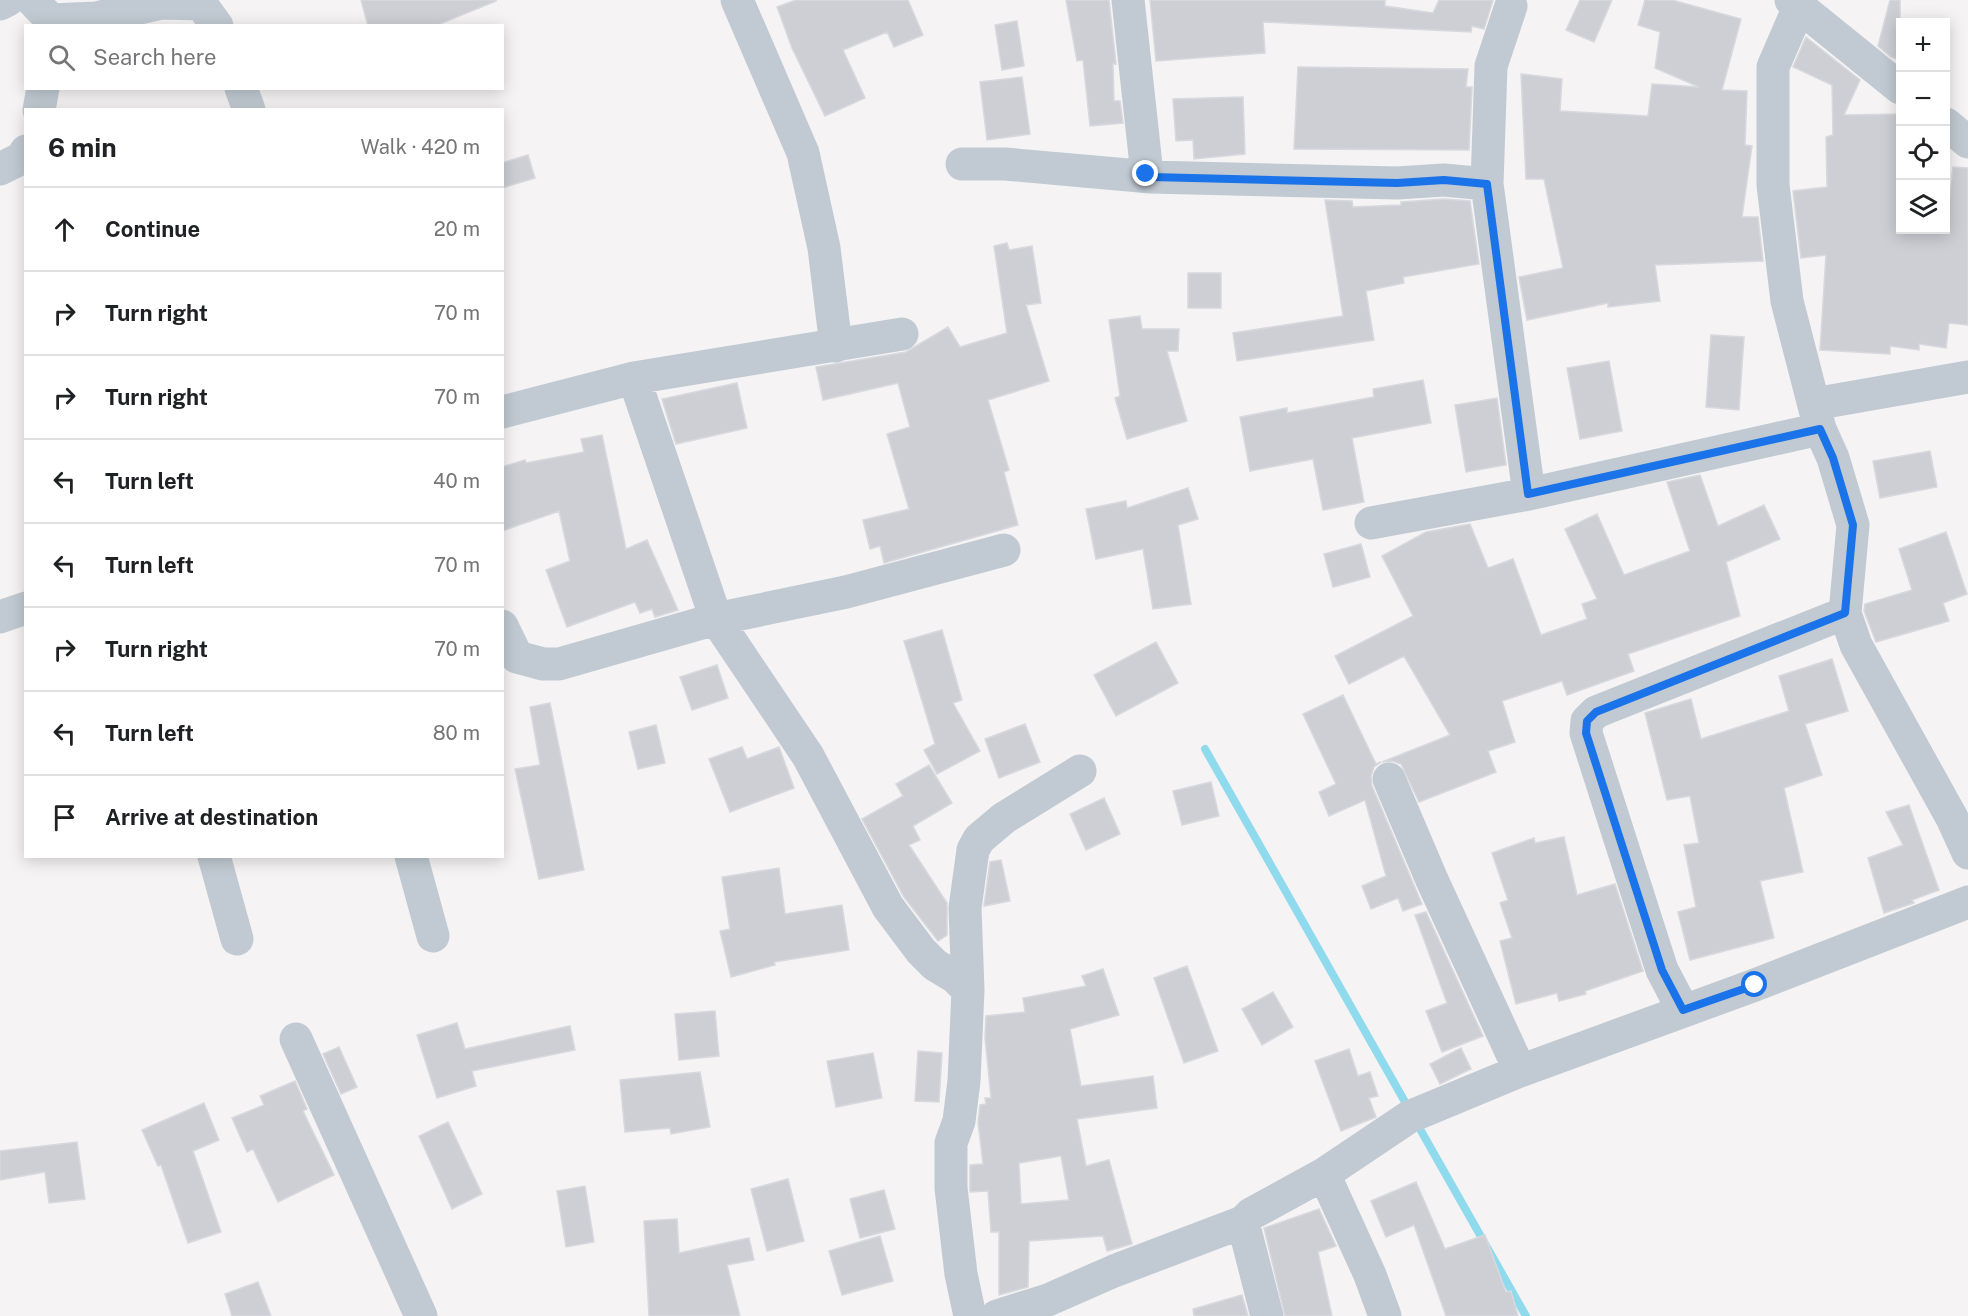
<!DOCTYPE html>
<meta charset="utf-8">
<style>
:root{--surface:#fff;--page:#f6f6f6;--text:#202124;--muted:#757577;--line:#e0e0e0}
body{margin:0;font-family:"Public Sans",sans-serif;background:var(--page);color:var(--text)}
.controls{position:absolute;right:18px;top:18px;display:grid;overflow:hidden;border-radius:0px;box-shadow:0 3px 15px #0003}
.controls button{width:54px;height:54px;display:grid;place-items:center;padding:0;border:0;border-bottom:2px solid var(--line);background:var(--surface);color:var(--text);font:30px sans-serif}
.stop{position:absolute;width:18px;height:18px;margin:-14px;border:4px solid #1a73e8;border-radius:50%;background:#fff}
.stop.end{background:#1a73e8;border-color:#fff;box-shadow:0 2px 6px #0008}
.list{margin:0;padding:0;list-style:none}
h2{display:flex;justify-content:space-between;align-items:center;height:78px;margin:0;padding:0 24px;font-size:26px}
h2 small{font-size:20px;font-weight:400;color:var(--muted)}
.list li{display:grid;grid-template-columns:39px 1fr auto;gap:18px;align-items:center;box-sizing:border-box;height:84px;padding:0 24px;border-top:2px solid var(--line)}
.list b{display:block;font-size:22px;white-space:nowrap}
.list em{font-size:20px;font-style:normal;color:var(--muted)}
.icon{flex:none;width:33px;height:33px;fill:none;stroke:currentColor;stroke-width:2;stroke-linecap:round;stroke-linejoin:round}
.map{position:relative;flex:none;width:1968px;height:1316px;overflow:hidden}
.search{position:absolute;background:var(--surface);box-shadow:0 3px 15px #0003;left:24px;top:24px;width:480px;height:66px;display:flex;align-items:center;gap:15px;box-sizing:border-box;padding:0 21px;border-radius:0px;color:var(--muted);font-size:22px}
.panel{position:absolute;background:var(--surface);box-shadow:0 3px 15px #0003;left:24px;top:108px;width:480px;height:750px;border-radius:0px}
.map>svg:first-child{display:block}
</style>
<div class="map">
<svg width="1968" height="1316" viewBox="0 0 1968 1316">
<rect width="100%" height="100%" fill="#f5f3f3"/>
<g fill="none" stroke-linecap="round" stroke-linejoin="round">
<path stroke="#90daee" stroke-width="8" d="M 1205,749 L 1409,1109
M 1416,1122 L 1526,1316"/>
</g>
<path fill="#cdcfd5" stroke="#d7d9de" stroke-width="1.5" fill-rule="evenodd" d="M 361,0 L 496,0 L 496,1 L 435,26 L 368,26 Z
M 796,0 L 908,0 L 923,35 L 894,47 L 887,32 L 843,50 L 865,98 L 825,116 L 792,48 L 777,7 Z
M 1066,0 L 1109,0 L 1116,64 L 1113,64 L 1114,101 L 1120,101 L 1123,123 L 1090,126 L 1083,60 L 1077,61 Z
M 1150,0 L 1385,0 L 1385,6 L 1433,13 L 1439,0 L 1493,0 L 1484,29 L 1472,26 L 1471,32 L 1263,22 L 1265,53 L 1156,61 Z
M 1580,0 L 1612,0 L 1594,42 L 1566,30 Z
M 1645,0 L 1672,0 L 1741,19 L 1722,90 L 1747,91 L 1745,145 L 1752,146 L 1742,217 L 1758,217 L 1763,261 L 1655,265 L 1660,301 L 1608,307 L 1608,303 L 1527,320 L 1519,277 L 1563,268 L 1544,179 L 1526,179 L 1521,74 L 1562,79 L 1560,111 L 1648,116 L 1652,84 L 1699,87 L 1655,68 L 1660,32 L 1638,25 Z
M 1890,0 L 1900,0 L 1900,60 L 1891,57 L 1878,46 Z
M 1017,21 L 1024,66 L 1002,70 L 995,25 Z
M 1806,37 L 1860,80 L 1844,115 L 1900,114 L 1900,230 L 1946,230 L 1953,167 L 1968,168 L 1968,325 L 1949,323 L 1946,348 L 1919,344 L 1919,350 L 1890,346 L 1890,354 L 1820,350 L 1826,255 L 1801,258 L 1793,191 L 1827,187 L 1826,137 L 1833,135 L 1832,85 L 1793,67 Z
M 1298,67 L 1468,69 L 1466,87 L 1472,87 L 1469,150 L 1294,149 Z
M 1022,77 L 1030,134 L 987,140 L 980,82 Z
M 1243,97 L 1245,154 L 1194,159 L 1193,140 L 1176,141 L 1173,99 Z
M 528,155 L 535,178 L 502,188 L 502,163 Z
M 1444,199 L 1470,201 L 1479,264 L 1403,277 L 1404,283 L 1366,291 L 1374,340 L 1237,361 L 1233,333 L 1343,316 L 1325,200 L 1352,201 L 1353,207 L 1401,205 L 1401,202 Z
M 1007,243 L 1009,250 L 1032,246 L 1041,303 L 1026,305 L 1049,381 L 988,400 L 1009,470 L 1004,472 L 1018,525 L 884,563 L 880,546 L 870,549 L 863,520 L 909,509 L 887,434 L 910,427 L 898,383 L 823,400 L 816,367 L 906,352 L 948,327 L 960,347 L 1007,333 L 994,246 Z
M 1188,273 L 1221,273 L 1221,308 L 1188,308 Z
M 1140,316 L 1142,329 L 1179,329 L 1178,351 L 1167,351 L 1187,421 L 1127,439 L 1115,398 L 1120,396 L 1109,320 Z
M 1711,335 L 1744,337 L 1739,410 L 1706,407 Z
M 1609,361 L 1622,431 L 1580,439 L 1567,368 Z
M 1423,380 L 1431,423 L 1352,438 L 1364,502 L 1323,510 L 1313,459 L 1250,471 L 1240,417 L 1287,408 L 1287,413 L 1374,397 L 1373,389 Z
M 737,383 L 747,428 L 676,444 L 662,399 Z
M 1497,398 L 1506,465 L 1466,472 L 1455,405 Z
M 602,435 L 626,549 L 647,540 L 678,610 L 655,617 L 652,609 L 640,613 L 635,602 L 567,627 L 546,570 L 570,561 L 559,511 L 502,531 L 502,467 L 525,460 L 526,463 L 584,452 L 581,439 Z
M 1930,451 L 1937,487 L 1880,498 L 1873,461 Z
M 1700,475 L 1718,526 L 1764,505 L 1780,539 L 1726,562 L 1740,616 L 1628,654 L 1634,671 L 1567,695 L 1562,681 L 1502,701 L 1515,742 L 1488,751 L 1496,772 L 1419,802 L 1401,764 L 1392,761 L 1382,762 L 1450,735 L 1404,656 L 1349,684 L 1335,656 L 1413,616 L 1382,556 L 1426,532 L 1470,524 L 1488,568 L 1513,559 L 1541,635 L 1587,619 L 1582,604 L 1597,599 L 1565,529 L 1597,514 L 1624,575 L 1690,551 L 1667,482 Z
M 1188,488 L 1198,519 L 1178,525 L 1191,604 L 1153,609 L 1143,549 L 1096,559 L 1086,509 L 1126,501 L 1127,508 Z
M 1946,532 L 1967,594 L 1943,603 L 1949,621 L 1876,642 L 1864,611 L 1865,604 L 1912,590 L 1899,549 Z
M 1361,544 L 1370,577 L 1333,587 L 1324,554 Z
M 942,630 L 962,700 L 953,703 L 980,751 L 937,774 L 924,750 L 935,744 L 904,641 Z
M 1156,642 L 1178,683 L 1116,716 L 1094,675 Z
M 1832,659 L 1848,711 L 1805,724 L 1822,775 L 1784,788 L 1803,872 L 1760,881 L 1774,938 L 1690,960 L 1678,912 L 1696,907 L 1684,845 L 1699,843 L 1690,796 L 1667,800 L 1645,713 L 1691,699 L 1701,739 L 1789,711 L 1779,676 Z
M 717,665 L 728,698 L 692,710 L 680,677 Z
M 1343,695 L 1376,764 L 1381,762 L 1374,767 L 1371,776 L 1372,786 L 1422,904 L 1403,911 L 1398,898 L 1371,909 L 1362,886 L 1386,876 L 1365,800 L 1329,816 L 1319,792 L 1336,784 L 1303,714 Z
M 550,703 L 584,870 L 539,879 L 515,769 L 540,765 L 530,707 Z
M 1025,724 L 1040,762 L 999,778 L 985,739 Z
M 656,725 L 665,763 L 638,769 L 629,732 Z
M 742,747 L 747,759 L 779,747 L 794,788 L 730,812 L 709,759 Z
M 929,765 L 952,803 L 913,826 L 920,840 L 909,845 L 947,903 L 947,935 L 938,941 L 904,897 L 862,819 L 903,796 L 896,784 Z
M 1211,782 L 1219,816 L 1182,825 L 1173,791 Z
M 1104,798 L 1120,834 L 1086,850 L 1070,814 Z
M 1909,805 L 1939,890 L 1912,900 L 1914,903 L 1884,913 L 1868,858 L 1903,845 L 1886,812 Z
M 1564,837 L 1577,895 L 1615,884 L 1643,971 L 1585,991 L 1586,994 L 1559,1001 L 1557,993 L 1516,1004 L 1500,941 L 1512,938 L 1500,903 L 1508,900 L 1492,853 L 1534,838 L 1535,843 Z
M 1001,860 L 1010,901 L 984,906 L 990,862 Z
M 779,868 L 785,914 L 842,905 L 849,950 L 774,962 L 775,965 L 731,977 L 720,931 L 730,929 L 722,877 Z
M 1426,912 L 1483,1036 L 1442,1052 L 1426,1011 L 1447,1003 L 1415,915 Z
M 1187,966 L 1218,1051 L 1184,1063 L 1154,978 Z
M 1103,969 L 1119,1015 L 1070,1029 L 1081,1086 L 1153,1076 L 1157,1108 L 1077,1119 L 1086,1166 L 1109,1160 L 1132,1244 L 1107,1251 L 1103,1236 L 1029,1241 L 1028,1287 L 999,1295 L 999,1232 L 991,1232 L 988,1191 L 970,1192 L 970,1165 L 983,1164 L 978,1122 L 980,1105 L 986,1104 L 985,1098 L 991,1098 L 985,1038 L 986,1016 L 1025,1012 L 1023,998 L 1086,986 L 1082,976 ZM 1061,1156 L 1069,1200 L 1021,1204 L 1019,1163 Z
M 1273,992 L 1293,1027 L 1262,1045 L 1242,1009 Z
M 715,1011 L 719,1056 L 679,1060 L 675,1014 Z
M 457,1023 L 465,1049 L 570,1026 L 575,1050 L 472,1071 L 476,1086 L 437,1098 L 417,1035 Z
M 339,1047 L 357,1087 L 341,1094 L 323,1054 Z
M 1461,1048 L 1471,1069 L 1440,1084 L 1430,1064 Z
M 1349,1049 L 1358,1076 L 1370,1072 L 1378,1096 L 1369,1098 L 1376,1117 L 1341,1131 L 1315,1061 Z
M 918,1051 L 942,1053 L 939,1102 L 915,1101 Z
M 873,1053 L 882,1098 L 836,1107 L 827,1061 Z
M 700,1072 L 710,1127 L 671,1134 L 670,1128 L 625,1132 L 620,1080 Z
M 295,1081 L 307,1109 L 303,1111 L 334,1175 L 278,1202 L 253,1149 L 247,1152 L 232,1118 L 264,1105 L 260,1096 Z
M 204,1103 L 219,1140 L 193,1151 L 221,1232 L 188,1243 L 161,1165 L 158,1166 L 142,1130 Z
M 448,1122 L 482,1194 L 452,1209 L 419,1136 Z
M 77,1142 L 85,1199 L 49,1203 L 45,1172 L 0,1180 L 0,1151 Z
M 788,1179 L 804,1241 L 767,1251 L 751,1189 Z
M 1416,1182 L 1445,1249 L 1485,1235 L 1506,1292 L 1511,1291 L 1518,1316 L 1446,1316 L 1414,1225 L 1386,1237 L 1371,1201 Z
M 585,1186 L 594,1242 L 566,1247 L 557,1191 Z
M 884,1190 L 895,1229 L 860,1238 L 850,1199 Z
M 1319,1209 L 1336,1246 L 1318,1252 L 1332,1316 L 1285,1316 L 1264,1228 Z
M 677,1219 L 679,1253 L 749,1238 L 754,1260 L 727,1265 L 740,1316 L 649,1316 L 644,1221 Z
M 880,1236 L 893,1281 L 842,1295 L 829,1251 Z
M 258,1282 L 271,1316 L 232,1316 L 225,1294 Z
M 1242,1295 L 1248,1316 L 1194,1316 L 1193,1309 Z"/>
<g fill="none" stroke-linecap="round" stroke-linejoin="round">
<path stroke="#c1cad2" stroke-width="33" d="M 32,0 L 51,20 L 96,18 L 162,3 L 201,4 L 217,26
M 737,0 L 803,153 L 824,248 L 836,346
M 1128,0 L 1147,174
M 1791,0 L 1900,88
M 0,4 L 8,0
M 1799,7 L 1773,67 L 1773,185 L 1787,301 L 1820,429 L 1833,458 L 1853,525 L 1845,613 L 1856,645 L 1952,818 L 1968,853
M 241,88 L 249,110
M 39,110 L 43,88
M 1946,124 L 1968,142
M 962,164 L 1005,164 L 1151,177 L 1397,183 L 1444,180 L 1487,184 L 1529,494 L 1820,429
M 0,169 L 22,158 L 26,151
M 1487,184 L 1491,66 L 1511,6
M 1814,404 L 1968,377
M 502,412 L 634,378 L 902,334
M 1371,523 L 1529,494
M 0,617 L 26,608
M 502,626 L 517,657 L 543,664 L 559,664 L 716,619 L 634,378
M 1389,779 L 1432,880 L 1520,1071
M 214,856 L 237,939
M 411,856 L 433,936
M 968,990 L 955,977 L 935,965 L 921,951 L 888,907 L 808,756 L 716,619 L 846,592 L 1004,550
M 1683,1010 L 1662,970 L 1586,733 L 1587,721 L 1596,712 L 1845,613
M 296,1039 L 421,1316
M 1324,1174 L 1370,1275 L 1385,1316
M 1243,1222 L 1267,1316
M 970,1316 L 961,1274 L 951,1188 L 951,1143 L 959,1121 L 964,1081 L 968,990 L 965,908 L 973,850 L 979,839 L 1004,818 L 1080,771
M 997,1316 L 1048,1300 L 1114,1271 L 1243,1222 L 1251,1214 L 1324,1174 L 1409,1117 L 1520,1071 L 1755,985 L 1968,902"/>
</g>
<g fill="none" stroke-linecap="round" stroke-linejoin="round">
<path stroke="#1a73e8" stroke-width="8" d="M 1146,174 L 1151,177 L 1397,183 L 1444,180 L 1487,184 L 1528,494 L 1820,429 L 1833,458 L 1853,525 L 1845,613 L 1596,712 L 1587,721 L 1586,733 L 1662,970 L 1683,1010 L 1755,985"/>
</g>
</svg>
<div class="controls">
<button>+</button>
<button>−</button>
<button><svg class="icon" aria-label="locate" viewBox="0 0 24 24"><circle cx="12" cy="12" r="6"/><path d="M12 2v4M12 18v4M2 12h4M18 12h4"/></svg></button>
<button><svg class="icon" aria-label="layers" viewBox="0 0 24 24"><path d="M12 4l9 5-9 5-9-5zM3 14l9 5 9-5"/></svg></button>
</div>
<div class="stop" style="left:1755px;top:985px"></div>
<div class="stop end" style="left:1146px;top:174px"></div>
<div class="search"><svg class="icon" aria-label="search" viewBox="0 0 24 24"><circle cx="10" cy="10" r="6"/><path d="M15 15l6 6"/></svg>Search here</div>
<section class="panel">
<h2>6 min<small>Walk · 420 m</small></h2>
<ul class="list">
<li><svg class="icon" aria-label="ahead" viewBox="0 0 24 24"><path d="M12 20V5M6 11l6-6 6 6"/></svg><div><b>Continue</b></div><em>20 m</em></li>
<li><svg class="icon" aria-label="right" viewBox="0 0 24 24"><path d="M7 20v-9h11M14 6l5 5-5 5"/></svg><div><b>Turn right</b></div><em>70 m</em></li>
<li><svg class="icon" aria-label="right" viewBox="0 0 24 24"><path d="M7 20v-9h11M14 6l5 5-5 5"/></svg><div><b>Turn right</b></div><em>70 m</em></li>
<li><svg class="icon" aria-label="left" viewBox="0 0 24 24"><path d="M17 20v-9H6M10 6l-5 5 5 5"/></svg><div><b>Turn left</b></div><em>40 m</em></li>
<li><svg class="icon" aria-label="left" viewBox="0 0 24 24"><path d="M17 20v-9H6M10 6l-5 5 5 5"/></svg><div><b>Turn left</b></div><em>70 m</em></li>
<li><svg class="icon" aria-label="right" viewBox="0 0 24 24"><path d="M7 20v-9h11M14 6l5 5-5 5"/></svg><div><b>Turn right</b></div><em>70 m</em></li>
<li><svg class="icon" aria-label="left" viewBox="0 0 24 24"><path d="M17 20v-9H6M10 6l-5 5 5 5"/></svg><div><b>Turn left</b></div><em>80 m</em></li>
<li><svg class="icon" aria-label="arrive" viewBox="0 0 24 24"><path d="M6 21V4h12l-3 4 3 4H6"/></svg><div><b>Arrive at destination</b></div></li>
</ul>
</section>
</div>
